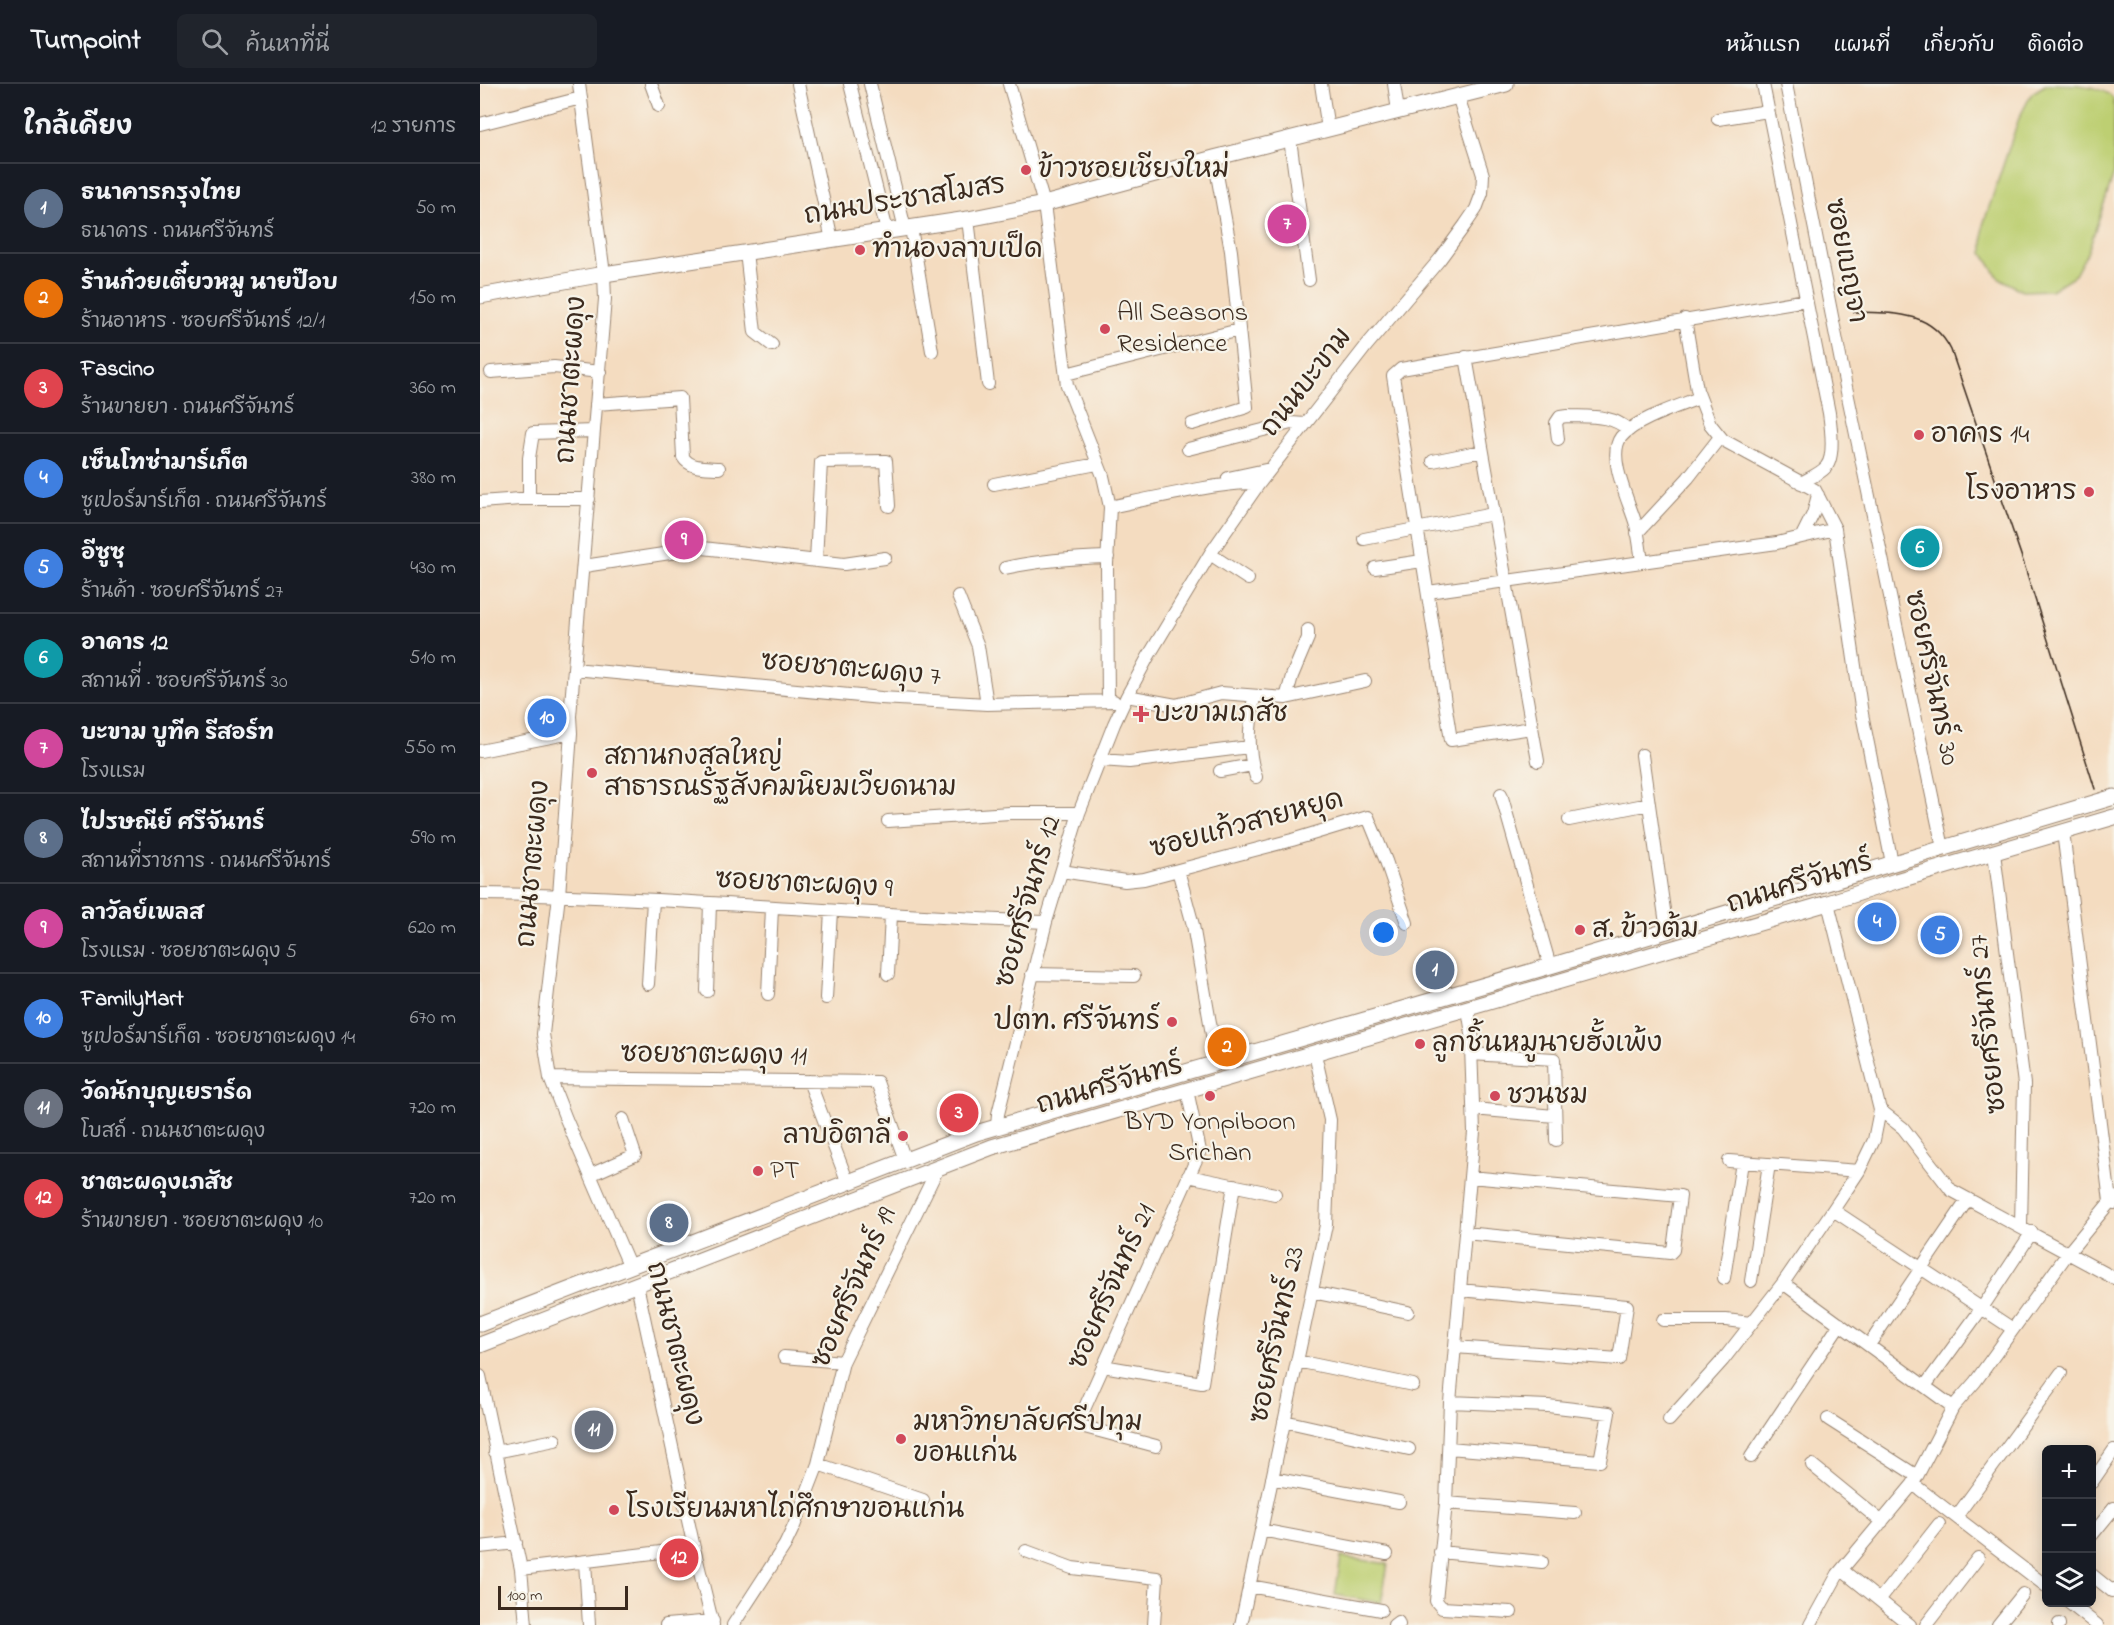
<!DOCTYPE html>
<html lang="th">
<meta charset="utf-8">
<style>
:root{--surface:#171b24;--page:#20242c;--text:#f1f3f6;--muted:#9ea1a6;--line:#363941;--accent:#0b8043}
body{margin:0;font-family:"Indie Flower","Playpen Sans Thai",sans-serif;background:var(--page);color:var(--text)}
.controls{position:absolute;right:18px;bottom:18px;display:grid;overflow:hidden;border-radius:9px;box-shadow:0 3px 15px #0003}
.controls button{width:54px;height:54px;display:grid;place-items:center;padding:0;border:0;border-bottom:2px solid var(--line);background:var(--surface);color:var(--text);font:30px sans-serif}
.scale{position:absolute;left:18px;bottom:15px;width:130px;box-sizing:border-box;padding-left:6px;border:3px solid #3b2a1e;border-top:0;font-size:16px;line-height:21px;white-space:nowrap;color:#3b2a1e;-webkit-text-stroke:4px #f7f3e8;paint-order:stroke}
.you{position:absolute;left:904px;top:849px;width:21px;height:21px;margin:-15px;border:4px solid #fff;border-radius:50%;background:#1a73e8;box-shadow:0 0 0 9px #1a73e833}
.badge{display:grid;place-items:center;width:39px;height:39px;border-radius:50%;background:var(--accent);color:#fff;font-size:20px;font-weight:700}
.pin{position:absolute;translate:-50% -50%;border:3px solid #fff;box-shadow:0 2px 6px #0006}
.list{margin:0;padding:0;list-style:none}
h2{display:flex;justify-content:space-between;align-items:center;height:78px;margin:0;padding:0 24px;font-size:26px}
h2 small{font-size:20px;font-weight:400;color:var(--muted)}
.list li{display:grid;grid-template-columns:39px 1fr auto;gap:18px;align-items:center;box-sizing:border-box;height:90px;padding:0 24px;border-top:2px solid var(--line)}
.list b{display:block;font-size:22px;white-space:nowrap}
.list p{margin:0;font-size:20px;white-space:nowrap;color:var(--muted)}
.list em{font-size:20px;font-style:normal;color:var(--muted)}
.icon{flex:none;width:33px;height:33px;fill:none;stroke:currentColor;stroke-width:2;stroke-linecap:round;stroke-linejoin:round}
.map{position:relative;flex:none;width:1634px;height:1541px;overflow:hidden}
header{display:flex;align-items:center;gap:36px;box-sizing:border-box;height:84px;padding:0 30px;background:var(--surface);border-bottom:2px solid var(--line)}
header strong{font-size:28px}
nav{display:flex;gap:33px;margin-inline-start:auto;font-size:21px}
.search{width:420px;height:54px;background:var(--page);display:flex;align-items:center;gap:15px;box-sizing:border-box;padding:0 21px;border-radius:9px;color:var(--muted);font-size:22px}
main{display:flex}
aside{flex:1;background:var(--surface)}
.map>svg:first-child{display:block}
</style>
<header>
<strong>Turnpoint</strong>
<div class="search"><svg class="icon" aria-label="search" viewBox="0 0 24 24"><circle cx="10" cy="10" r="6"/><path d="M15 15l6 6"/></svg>ค้นหาที่นี่</div>
<nav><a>หน้าแรก</a><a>แผนที่</a><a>เกี่ยวกับ</a><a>ติดต่อ</a></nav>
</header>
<main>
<aside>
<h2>ใกล้เคียง<small>12 รายการ</small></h2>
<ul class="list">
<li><span class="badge" style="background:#5c6f8a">1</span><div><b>ธนาคารกรุงไทย</b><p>ธนาคาร · ถนนศรีจันทร์</p></div><em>50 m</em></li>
<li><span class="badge" style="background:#e8710a">2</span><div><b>ร้านก๋วยเตี๋ยวหมู นายป๊อบ</b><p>ร้านอาหาร · ซอยศรีจันทร์ 12/1</p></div><em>150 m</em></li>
<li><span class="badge" style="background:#e0444e">3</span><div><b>Fascino</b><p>ร้านขายยา · ถนนศรีจันทร์</p></div><em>360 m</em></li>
<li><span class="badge" style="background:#3f7fe0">4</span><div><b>เซ็นโทซ่ามาร์เก็ต</b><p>ซูเปอร์มาร์เก็ต · ถนนศรีจันทร์</p></div><em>380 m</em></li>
<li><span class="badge" style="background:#3f7fe0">5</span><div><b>อีซูซุ</b><p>ร้านค้า · ซอยศรีจันทร์ 27</p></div><em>430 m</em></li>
<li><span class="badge" style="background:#0f9aa8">6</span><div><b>อาคาร 12</b><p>สถานที่ · ซอยศรีจันทร์ 30</p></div><em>510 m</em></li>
<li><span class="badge" style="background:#d1479c">7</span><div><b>บะขาม บูทีค รีสอร์ท</b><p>โรงแรม</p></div><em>550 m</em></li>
<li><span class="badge" style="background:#5c6f8a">8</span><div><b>ไปรษณีย์ ศรีจันทร์</b><p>สถานที่ราชการ · ถนนศรีจันทร์</p></div><em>590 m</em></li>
<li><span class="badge" style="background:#d1479c">9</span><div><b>ลาวัลย์เพลส</b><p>โรงแรม · ซอยชาตะผดุง 5</p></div><em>620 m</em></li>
<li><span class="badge" style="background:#3f7fe0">10</span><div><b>FamilyMart</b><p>ซูเปอร์มาร์เก็ต · ซอยชาตะผดุง 14</p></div><em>670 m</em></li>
<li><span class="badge" style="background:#6b7280">11</span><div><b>วัดนักบุญเยราร์ด</b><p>โบสถ์ · ถนนชาตะผดุง</p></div><em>720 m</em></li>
<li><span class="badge" style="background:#e0444e">12</span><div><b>ชาตะผดุงเภสัช</b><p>ร้านขายยา · ซอยชาตะผดุง 10</p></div><em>720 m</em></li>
</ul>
</aside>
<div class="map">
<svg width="1634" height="1541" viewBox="0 0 1634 1541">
<rect width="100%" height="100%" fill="#f7f3e8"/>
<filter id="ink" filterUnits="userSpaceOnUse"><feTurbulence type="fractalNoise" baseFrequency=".0167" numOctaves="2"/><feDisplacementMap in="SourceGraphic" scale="12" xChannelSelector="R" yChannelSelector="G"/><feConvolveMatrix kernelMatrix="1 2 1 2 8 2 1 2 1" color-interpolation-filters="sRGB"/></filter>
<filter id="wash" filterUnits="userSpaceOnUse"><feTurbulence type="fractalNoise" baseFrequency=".008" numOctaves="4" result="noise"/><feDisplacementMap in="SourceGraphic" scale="24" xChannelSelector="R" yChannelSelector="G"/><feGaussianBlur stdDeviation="1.35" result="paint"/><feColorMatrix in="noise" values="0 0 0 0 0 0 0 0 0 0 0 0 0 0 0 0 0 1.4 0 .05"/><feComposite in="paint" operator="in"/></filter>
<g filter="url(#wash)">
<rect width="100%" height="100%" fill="#f4dcc0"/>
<path fill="#bdcf72" stroke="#7c7c48" stroke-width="1.5" d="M 1567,0 C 1590,0 1621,0 1634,15 L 1634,90 L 1608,167 L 1595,191 L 1571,206 L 1542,207 L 1518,193 L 1503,169 L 1503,141 L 1539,34 L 1552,9 Z
M 861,1473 L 908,1480 L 901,1519 L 855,1511 Z"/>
</g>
<g filter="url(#ink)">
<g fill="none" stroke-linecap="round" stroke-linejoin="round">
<g stroke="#98836f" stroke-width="14">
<path id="minor" d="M 99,0 L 124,190 L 125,215 L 90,632 L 91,649 L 79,811 L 63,950 L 70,994 L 86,1035 L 150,1183
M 171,0 L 179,22
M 318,0 L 352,156
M 370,0 L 407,147
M 390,0 L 425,145
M 529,0 L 564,120 L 587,301 L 623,392 L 630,423 L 627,480 L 628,617
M 841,0 L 848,45
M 914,0 L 918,27
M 1283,0 L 1349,329 C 1351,343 1355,373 1346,383 C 1340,390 1329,394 1321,399
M 1306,0 L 1366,303 L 1463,764
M 1238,35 L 1288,27
M 0,40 L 101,14
M 810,55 L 829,196
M 488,135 L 508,300
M 431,144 L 452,267
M 266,168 L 275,248 L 292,261
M 1205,235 L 1217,306 L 1230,340 L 1243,356 L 1335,406 L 1355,445 L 1382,630 L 1412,779
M 986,273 L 1058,677
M 11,288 L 74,283 L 120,288
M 586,290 L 759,246
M 116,320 L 200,314 L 203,373 C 210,385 227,383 239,384
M 712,340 L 767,323 L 751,167 L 734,74
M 1078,355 L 1076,339 L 1080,333 L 1087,332 C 1110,333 1131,330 1149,346
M 708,365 L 811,339 L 825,340
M 953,377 L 1002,367
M 748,394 L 790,385
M 514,400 L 617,380
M 49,415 L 49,374 L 53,349 L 114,347
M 0,418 L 40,415 L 109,415
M 630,423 C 655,418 761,393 778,401
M 1157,449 L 1208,394 L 1240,353
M 1322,452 L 1333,430 L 1338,411
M 884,455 L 1013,430
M 730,470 L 768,495
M 336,477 L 341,378 L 406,377 L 409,422
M 1162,477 C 1160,465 1159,453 1156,441 C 1150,419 1126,373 1141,353 C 1155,336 1199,322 1219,314
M 104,482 L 223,464 L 364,480 L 405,474
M 525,484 C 560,476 593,474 628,473
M 895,484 L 942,477
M 948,508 L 1297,459 L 1355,445
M 478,512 L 498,562 L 507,620
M 94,585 L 401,614 L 507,620 L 634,617
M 647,612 L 696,621 L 741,609 L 806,614 L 885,597
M 774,612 C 770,640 766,665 776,693
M 806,614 L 812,592 L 828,554 L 828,546
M 1052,644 L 971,656 L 913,292 L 921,285 L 1326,216
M 0,667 L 91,649
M 1162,671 L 1187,847
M 620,676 L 649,678 L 769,663
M 740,687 L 772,681
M 1021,710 L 1070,882
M 1089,736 L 1169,720
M 408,737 L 530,729 L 599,729
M 1583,748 L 1630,1117 L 1634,1119
M 1514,769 L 1544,1000 L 1541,1142
M 698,786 L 713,841 L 737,979
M 582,787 L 645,797 L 664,795 L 812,756 L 888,733 L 906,777 L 927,839
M 0,810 C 189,812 377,831 566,838
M 1348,819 L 1400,1026 L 1423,1044 L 1471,1106 L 1634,1194
M 408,890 L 411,831
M 552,890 L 654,892
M 168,900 L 173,816
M 227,907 L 230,820
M 288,910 L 292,824
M 346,914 L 351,827
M 988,925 L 993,956 L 991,963 L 994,1048 L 970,1318 L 966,1419 L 956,1517 L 962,1524 L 1031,1528
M 991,970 L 1074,975 L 1076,1056
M 70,994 L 397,998 L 425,1076
M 329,997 L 368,1099
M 993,1025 L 1075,1032
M 517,1043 L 518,1030 L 566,838 L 599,729 L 634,640 L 647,612 L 668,573 L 730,470 L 778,401 L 887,261 L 960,175 L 985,141 L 996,125 L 1002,109 L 1003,91 L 978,12
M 1249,1077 L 1379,1087
M 110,1091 L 155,1071 L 143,1035
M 708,1092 L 795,1110
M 1353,1126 L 1533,1245
M 985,1149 L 1190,1169 L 1193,1166 L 1200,1112 L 990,1093
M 1244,1194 L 1262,1078
M 1271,1197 L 1289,1080
M 1303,1199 L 1473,1323
M 157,1201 L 214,1464 L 233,1541
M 832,1208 L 928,1228
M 1183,1236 L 1246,1236 L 1271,1239
M 1389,1261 L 1488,1115
M 975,1263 L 1139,1275 L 1147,1222 L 980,1206
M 304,1273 L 363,1278
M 817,1277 L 933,1301
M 623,1282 L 722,1299 L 754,1101
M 0,1292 L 41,1485 L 46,1541
M 1445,1302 L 1502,1224 L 1552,1148
M 1348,1335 L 1437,1392
M 1189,1336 L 1243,1276 L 1303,1199 L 1353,1126 L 1379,1087 L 1394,1056 L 1400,1026
M 804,1337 L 929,1365
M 676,1362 L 597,1341 L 720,1067 L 707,1006
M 969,1364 L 1120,1377 L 1129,1329 L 1068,1322 L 970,1318
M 15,1368 L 75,1356
M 1271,1373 L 1360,1240
M 338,1380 L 443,1416
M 1332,1381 L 1402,1438
M 792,1394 L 919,1418
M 1612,1398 L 1634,1366
M 1433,1400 L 1566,1502
M 966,1419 L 1095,1429
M 1476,1433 L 1581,1289
M 781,1446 L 907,1470
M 1612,1451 L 1634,1424
M 0,1463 L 36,1459
M 546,1467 L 592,1484 L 677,1494 L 674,1541
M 960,1468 L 1062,1478
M 105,1478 L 109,1541
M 41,1485 L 214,1464
M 1362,1486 L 1430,1541
M 1612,1491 L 1632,1507 L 1634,1505
M 769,1502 L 901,1526
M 1399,1516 L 1459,1440
M 1588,1518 L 1617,1541
M 186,1541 L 233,1537
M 253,1541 L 305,1461 L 314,1442 L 338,1380 L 363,1278 L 457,1086
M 761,1541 L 846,1141 L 850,1036 L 835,970
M 914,1541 L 918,1538 L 919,1541
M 1330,1541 L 1358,1490 L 1433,1400 L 1473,1323 L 1495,1298 L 1588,1169 L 1634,1113
M 1446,1541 L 1498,1474
M 1518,1541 L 1543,1510
M 1579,1541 L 1579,1540"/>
</g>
<g stroke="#98836f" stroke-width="17">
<path id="major" d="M 0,212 L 124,190 L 488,135 L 564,120 L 734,74 L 1026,0
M 0,1240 L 496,1049 L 1070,882 L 1634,713
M 0,1261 L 512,1063 L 1348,819 L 1416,797 L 1634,733"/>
</g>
<use href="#minor" stroke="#fff" stroke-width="12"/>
<use href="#major" stroke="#fff" stroke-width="15"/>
<path stroke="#3b2a1e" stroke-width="1.5" d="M 1374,228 C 1413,229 1451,226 1471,266 L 1543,477 L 1615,705"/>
</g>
</g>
<g fill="#d1495b" stroke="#f7f3e8" stroke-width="2">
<circle cx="546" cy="86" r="6"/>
<circle cx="380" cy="166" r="6"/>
<circle cx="625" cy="245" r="6"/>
<circle cx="1439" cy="351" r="6"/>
<circle cx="1609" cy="408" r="6"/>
<path d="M658 621h6v6h6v6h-6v6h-6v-6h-6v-6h6z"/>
<circle cx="112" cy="689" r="6"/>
<circle cx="1100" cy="846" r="6"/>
<circle cx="692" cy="938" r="6"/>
<circle cx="940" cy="960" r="6"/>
<circle cx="730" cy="1012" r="6"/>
<circle cx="1015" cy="1012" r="6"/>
<circle cx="423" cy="1052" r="6"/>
<circle cx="278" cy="1087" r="6"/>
<circle cx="421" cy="1355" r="6"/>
<circle cx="134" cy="1426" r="6"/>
</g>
<g text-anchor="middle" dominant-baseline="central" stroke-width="4.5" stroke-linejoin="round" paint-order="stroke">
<g font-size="27" fill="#3b2a1e" stroke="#f7f3e8" text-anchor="start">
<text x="558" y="86">ข้าวซอยเชียงใหม่</text>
<text x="392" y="166">ทำนองลาบเป็ด</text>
<text x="637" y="229">All Seasons<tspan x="637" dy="31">Residence</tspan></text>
<text x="1451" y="351">อาคาร 14</text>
<text x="1597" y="408" text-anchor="end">โรงอาหาร</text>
<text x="673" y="630">บะขามเภสัช</text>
<text x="124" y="673">สถานกงสุลใหญ่<tspan x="124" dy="31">สาธารณรัฐสังคมนิยมเวียดนาม</tspan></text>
<text x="1112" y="846">ส. ข้าวต้ม</text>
<text x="680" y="938" text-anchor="end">ปตท. ศรีจันทร์</text>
<text x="952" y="960">ลูกชิ้นหมูนายฮั้งเพ้ง</text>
<text x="1027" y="1012">ชวนชม</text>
<text x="730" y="1038" text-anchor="middle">BYD Yonpiboon<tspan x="730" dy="31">Srichan</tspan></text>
<text x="411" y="1052" text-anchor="end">ลาบอิตาลี</text>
<text x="290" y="1087">PT</text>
<text x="433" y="1339">มหาวิทยาลัยศรีปทุม<tspan x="433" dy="31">ขอนแก่น</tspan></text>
<text x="146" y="1426">โรงเรียนมหาไถ่ศึกษาขอนแก่น</text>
</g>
<g font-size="27" fill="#3b2a1e" stroke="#f7f3e8">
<text transform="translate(425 117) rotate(-9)">ถนนประชาสโมสร</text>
<text transform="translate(1365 177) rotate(79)">ซอยเบญจา</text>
<text transform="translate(92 296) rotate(-86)">ถนนชาตะผดุง</text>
<text transform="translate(827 299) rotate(-52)">ถนนบะขาม</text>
<text transform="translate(371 586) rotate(5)">ซอยชาตะผดุง 7</text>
<text transform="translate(1451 594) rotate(78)">ซอยศรีจันทร์ 30</text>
<text transform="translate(767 741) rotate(-15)">ซอยแก้วสายหยุด</text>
<text transform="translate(54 780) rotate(-85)">ถนนชาตะผดุง</text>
<text transform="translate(1320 800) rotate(-17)">ถนนศรีจันทร์</text>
<text transform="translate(324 801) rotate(3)">ซอยชาตะผดุง 9</text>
<text transform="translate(549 818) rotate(-74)">ซอยศรีจันทร์ 12</text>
<text transform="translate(1509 940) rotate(-96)">ซอยศรีจันทร์ 27</text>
<text transform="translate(234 972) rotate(1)">ซอยชาตะผดุง 11</text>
<text transform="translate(630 1002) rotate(-16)">ถนนศรีจันทร์</text>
<text transform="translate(633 1203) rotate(-66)">ซอยศรีจันทร์ 21</text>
<text transform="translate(375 1204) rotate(-66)">ซอยศรีจันทร์ 19</text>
<text transform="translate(798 1251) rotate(-78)">ซอยศรีจันทร์ 23</text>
<text transform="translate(194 1260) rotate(76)">ถนนชาตะผดุง</text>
</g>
</g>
</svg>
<div class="controls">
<button>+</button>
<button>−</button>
<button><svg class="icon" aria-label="layers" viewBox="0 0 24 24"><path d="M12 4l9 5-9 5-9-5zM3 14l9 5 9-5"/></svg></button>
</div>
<div class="scale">100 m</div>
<div class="you"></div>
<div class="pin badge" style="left:955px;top:886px;background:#5c6f8a">1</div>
<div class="pin badge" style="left:747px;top:963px;background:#e8710a">2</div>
<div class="pin badge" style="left:479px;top:1029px;background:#e0444e">3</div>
<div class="pin badge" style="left:1397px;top:838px;background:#3f7fe0">4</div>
<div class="pin badge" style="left:1460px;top:851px;background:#3f7fe0">5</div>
<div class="pin badge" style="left:1440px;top:464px;background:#0f9aa8">6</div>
<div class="pin badge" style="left:807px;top:140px;background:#d1479c">7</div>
<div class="pin badge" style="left:189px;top:1139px;background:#5c6f8a">8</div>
<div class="pin badge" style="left:204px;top:456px;background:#d1479c">9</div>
<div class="pin badge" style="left:67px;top:634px;background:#3f7fe0">10</div>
<div class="pin badge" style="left:114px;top:1346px;background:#6b7280">11</div>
<div class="pin badge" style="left:199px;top:1474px;background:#e0444e">12</div>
</div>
</main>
